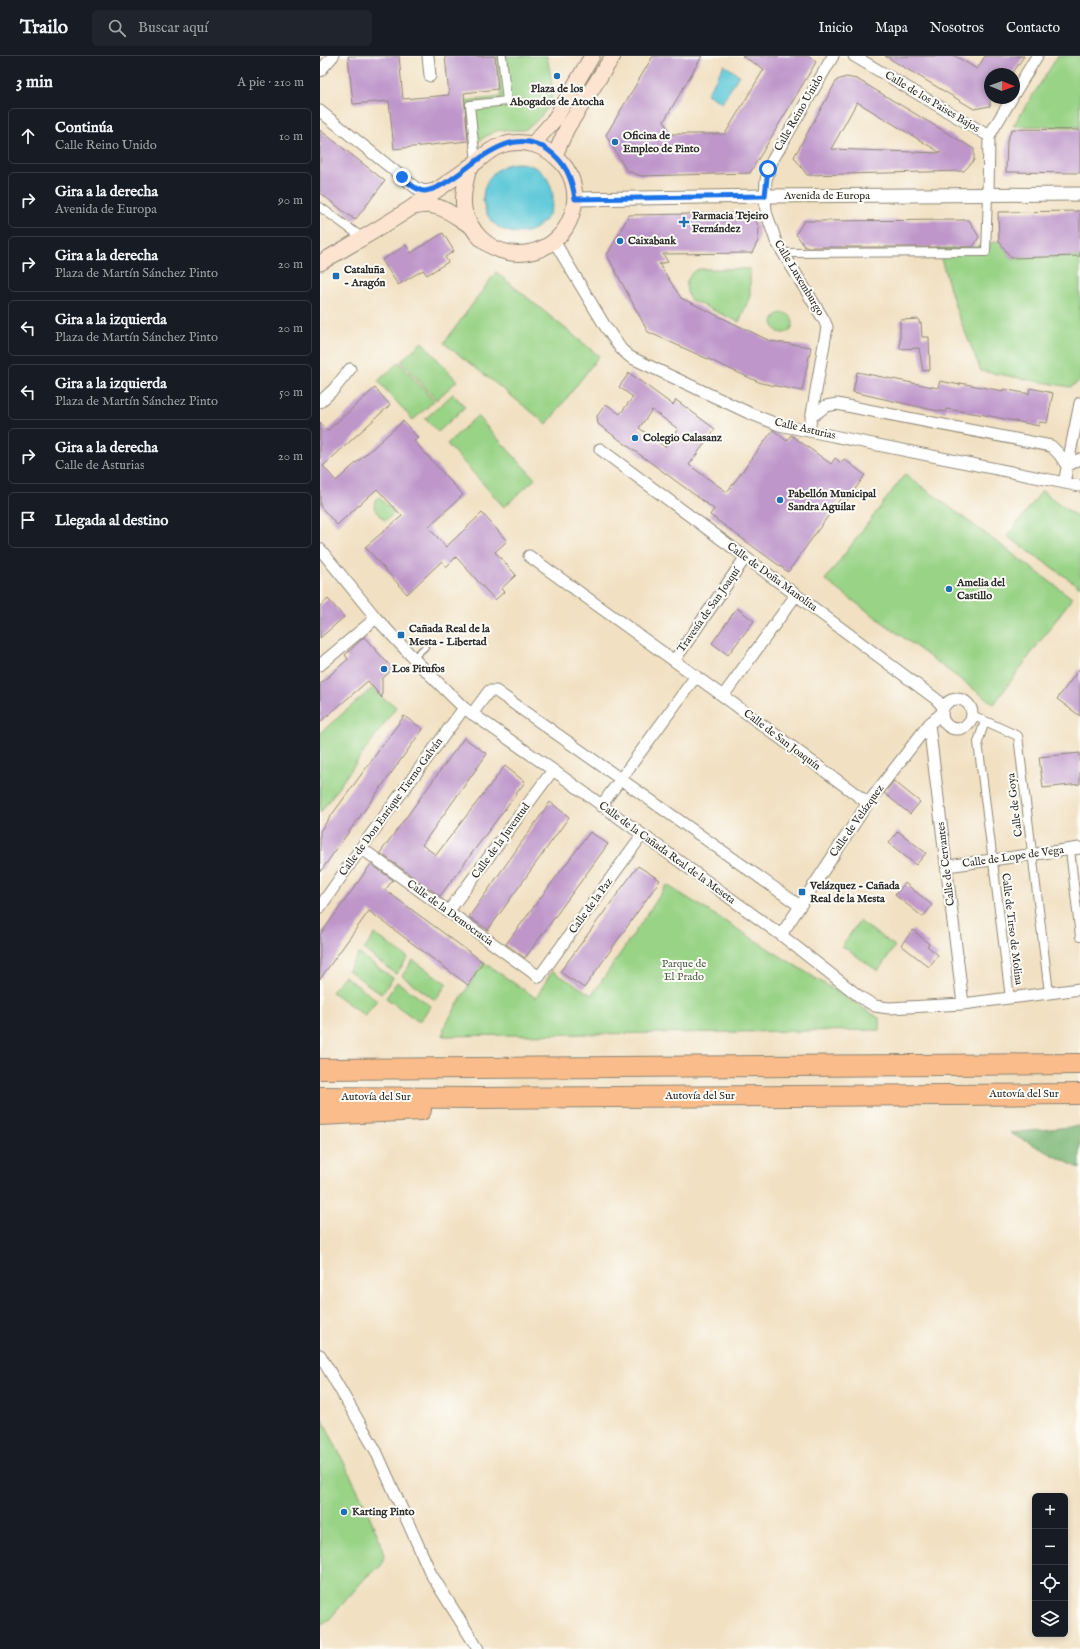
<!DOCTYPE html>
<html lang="es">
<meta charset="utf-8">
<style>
:root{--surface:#171b24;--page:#20242c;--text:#f1f3f6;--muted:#9ea1a6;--line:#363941}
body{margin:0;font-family:"IM FELL English",serif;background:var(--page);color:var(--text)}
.controls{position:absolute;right:12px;bottom:12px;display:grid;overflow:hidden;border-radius:6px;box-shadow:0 2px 6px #0003}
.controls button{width:36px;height:36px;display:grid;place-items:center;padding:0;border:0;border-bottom:1px solid var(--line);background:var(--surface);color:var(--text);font:20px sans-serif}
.compass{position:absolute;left:664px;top:12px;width:36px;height:36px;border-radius:50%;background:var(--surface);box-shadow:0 2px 6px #0003;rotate:91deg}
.stop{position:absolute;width:12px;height:12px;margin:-9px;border:3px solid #1a73e8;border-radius:50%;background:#fff}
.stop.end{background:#1a73e8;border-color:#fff;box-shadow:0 1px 4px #0008}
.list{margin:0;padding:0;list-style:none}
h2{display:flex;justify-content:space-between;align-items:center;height:52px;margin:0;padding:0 16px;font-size:17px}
h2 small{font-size:13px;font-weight:400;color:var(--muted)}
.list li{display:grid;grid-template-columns:26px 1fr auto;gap:12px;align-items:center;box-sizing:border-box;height:56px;margin:0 8px 8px;padding:0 8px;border:1px solid var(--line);border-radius:6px}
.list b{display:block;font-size:15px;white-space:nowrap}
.list p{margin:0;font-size:13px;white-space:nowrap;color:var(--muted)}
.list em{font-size:13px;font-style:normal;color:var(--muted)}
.icon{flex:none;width:22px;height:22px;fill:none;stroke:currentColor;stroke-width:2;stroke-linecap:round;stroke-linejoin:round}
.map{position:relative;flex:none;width:760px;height:1593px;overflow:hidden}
header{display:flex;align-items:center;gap:24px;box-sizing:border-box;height:56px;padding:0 20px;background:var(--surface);border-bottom:1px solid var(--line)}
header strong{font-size:19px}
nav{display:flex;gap:22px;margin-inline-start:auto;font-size:14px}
.search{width:280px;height:36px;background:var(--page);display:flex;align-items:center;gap:10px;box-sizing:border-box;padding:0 14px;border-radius:6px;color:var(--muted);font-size:15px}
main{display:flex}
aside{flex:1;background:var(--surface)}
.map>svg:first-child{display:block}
</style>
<header>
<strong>Trailo</strong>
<div class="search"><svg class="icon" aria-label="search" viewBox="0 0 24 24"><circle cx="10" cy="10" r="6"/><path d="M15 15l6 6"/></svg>Buscar aquí</div>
<nav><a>Inicio</a><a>Mapa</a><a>Nosotros</a><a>Contacto</a></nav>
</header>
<main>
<aside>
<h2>3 min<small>A pie · 210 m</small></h2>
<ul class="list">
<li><svg class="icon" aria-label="ahead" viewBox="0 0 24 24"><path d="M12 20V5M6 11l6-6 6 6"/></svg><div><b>Continúa</b><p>Calle Reino Unido</p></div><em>10 m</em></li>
<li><svg class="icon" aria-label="right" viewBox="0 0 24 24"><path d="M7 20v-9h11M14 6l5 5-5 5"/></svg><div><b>Gira a la derecha</b><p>Avenida de Europa</p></div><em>90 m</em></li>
<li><svg class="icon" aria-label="right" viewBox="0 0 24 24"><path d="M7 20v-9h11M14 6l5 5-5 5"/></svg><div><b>Gira a la derecha</b><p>Plaza de Martín Sánchez Pinto</p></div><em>20 m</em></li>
<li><svg class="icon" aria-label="left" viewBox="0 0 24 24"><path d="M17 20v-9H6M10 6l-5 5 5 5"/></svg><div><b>Gira a la izquierda</b><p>Plaza de Martín Sánchez Pinto</p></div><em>20 m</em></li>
<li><svg class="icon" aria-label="left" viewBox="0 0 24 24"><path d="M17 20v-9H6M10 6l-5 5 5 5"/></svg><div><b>Gira a la izquierda</b><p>Plaza de Martín Sánchez Pinto</p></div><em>50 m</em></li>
<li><svg class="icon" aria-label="right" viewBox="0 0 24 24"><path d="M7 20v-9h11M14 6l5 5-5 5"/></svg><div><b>Gira a la derecha</b><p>Calle de Asturias</p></div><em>20 m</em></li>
<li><svg class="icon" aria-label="arrive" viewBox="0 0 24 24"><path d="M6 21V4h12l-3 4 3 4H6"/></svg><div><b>Llegada al destino</b></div></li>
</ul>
</aside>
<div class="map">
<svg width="760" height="1593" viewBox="0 0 760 1593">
<rect width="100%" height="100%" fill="#fdfcf7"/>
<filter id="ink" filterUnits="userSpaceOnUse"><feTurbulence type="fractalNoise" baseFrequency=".025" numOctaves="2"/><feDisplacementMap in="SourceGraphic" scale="8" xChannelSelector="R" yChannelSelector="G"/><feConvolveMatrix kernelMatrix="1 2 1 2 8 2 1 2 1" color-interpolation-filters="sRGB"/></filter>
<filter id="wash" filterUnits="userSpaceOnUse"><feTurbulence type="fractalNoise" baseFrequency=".012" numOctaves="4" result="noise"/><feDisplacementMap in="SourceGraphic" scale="16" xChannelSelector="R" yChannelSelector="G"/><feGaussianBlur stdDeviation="0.9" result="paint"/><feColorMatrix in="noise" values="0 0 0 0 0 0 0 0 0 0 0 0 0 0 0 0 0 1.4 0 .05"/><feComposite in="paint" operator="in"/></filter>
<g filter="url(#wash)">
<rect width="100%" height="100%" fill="#f1e0c1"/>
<path fill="#99d386" stroke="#627f58" d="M 177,0 L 227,0 C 229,12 233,28 232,40 C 231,50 213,72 203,74 C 197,75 190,73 184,74 C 172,74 162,83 152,90 L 147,45 L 181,41 Z
M 738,0 L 760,0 L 760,71 L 693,70 Z
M 679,185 L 691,202 L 760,200 L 760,325 L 750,331 L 661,315 L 637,256 L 618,193 L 652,192 Z
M 380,213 L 430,213 L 430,240 L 419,266 L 371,244 C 363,234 365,216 380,213 Z
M 176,216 L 279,300 L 227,368 L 124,287 Z
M453 267a10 10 0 1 1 20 0a10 10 0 1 1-20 0Z
M 102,286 L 137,325 L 116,344 L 81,305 Z
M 79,306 L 114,345 L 93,364 L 58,325 Z
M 133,338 L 145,351 L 118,376 L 105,363 Z
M 157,360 L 215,423 L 184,451 L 127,388 Z
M 585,418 L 752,542 L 674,648 L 505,524 Z
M 722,435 L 760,463 L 760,531 L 687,480 Z
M 59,441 L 74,457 L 65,465 L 54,452 L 55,445 Z
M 57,628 C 56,645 67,642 76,651 L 0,757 L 0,677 Z
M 347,829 L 559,962 L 559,974 L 123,980 L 124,971 L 163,906 L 216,942 L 232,915 L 272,939 Z
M 539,865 L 575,890 L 558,915 L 522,890 Z
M 55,878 L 88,902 L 76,918 L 44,894 Z
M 39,898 L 73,922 L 61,938 L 28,914 Z
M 93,904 L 127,928 L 115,944 L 82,920 Z
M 24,920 L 57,944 L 45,960 L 12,936 Z
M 77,926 L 111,950 L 99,966 L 66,942 Z
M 0,1358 L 43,1445 L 61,1487 L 64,1500 L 61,1510 L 46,1521 L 8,1565 L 0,1571 Z"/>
<path fill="#7ab573" stroke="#52704f" d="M 760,1070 L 760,1113 L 690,1077 Z"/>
<path fill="#5ec9d8" stroke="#447a82" d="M 404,9 L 419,19 L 402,47 L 387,38 Z
M163 142a35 35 0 1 1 70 0a35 35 0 1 1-70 0Z"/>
<g id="blocks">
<path fill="#be96ca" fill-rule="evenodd" d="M 28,0 L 79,0 L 83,43 L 129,39 L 125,0 L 175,0 L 178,33 L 144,37 L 148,85 L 74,93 L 69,45 L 33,48 Z
M 333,0 L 382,0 L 344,65 L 350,78 L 405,78 L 444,13 L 422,0 L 489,0 L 496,6 L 430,117 L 321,120 L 306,114 L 286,79 Z
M 565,0 L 635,0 L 657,13 L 665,0 L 704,0 L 692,18 L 670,18 L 670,50 L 654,53 Z
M 526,21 L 537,23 L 654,93 L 654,104 L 644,115 L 487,119 L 474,101 L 517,24 ZM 537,46 L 621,97 L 511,93 Z
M 692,73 L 760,74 L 760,117 L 686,116 L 687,85 Z
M 0,74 L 65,125 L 35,164 L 0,137 Z
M 760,155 L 760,200 L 691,202 L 679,185 L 678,156 Z
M 431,157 L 439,171 L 438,185 L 432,197 L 343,198 L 348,206 L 339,208 L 361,242 L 450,285 L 491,291 L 482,335 L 441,327 L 328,276 L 287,199 L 309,159 Z
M 649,164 L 659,181 L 653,191 L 485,191 L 476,178 L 484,165 Z
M 123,177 L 134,195 L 125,201 L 128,206 L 107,219 L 103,214 L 78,229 L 62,204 L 86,189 L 91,197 Z
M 599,263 L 599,267 L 601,267 L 602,281 L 609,281 L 610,314 L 603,315 L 599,292 L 580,293 L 580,264 Z
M 537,316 L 618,332 L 620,325 L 640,329 L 640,327 L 683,335 L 683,333 L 709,338 L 710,332 L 733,337 L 727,367 L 719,366 L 719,370 L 665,359 L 626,353 L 626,356 L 613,354 L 533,336 Z
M 309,317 L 353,349 L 356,344 L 395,373 L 369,409 L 407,436 L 453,374 L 467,385 L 471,379 L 511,408 L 515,402 L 521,407 L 524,403 L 545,419 L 526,446 L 521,442 L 468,516 L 390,459 L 394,453 L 278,368 L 277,360 L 286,348 L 300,358 L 313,341 L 299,331 ZM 332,354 L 358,373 L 345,391 L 319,372 Z
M 55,332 L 70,349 L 3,410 L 16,425 L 83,365 L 98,382 L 94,385 L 143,439 L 108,471 L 126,491 L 162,457 L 187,485 L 175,496 L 196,519 L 181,533 L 184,536 L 175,544 L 136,501 L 126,511 L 122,505 L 87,538 L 45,491 L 82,460 L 57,433 L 17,469 L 0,450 L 0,366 L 7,375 Z
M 8,543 L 24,561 L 0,582 L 0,550 Z
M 417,552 L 434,565 L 408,599 L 392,587 Z
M 44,581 L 73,613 L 62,623 L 62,642 L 48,625 L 0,666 L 0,628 L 28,603 L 25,599 Z
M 760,612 L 760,660 L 737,643 Z
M 84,660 L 103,673 L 0,816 L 0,775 Z
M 144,682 L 167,698 L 102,789 L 116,799 L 185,710 L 205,726 L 120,840 L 60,797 Z
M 760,697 L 760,728 L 723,732 L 719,701 Z
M 574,725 L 600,746 L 590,758 L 564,737 Z
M 230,746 L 249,761 L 168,874 L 149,861 Z
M 578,775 L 606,797 L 596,809 L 569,787 Z
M 270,776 L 288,788 L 205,902 L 186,888 Z
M 51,808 L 73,824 L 65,834 L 163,906 L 148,929 L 49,855 L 0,923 L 0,879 Z
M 318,810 L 340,824 L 264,932 L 240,916 Z
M 585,827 L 612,849 L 603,861 L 575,839 Z
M 593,874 L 609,888 L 607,890 L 618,899 L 609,911 L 581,889 Z"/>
</g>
</g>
<g filter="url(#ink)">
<use href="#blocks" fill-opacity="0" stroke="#8e8676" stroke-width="1"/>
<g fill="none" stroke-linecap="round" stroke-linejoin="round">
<g stroke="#8e8676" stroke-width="8">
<path id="service" d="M 93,602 L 105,591"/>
</g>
<g stroke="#8e8676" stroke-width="10">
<path id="pedestrian" d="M 156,106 L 150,49 L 187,45 L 182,0
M 0,151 L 43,182
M 464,197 L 666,196 L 668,139
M 652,659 L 698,680 L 729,937
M 665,665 L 658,686 L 690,942
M 750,794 L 760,881"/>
</g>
<g stroke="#8e8676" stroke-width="13">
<path id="minor" d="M 108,0 L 110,20
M 534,0 L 669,80
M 0,15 L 13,0
M 694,38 L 717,0
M 0,55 L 96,132 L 105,135 L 118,132
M 668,139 L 669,80 L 692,42
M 234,185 L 285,270 L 301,293 L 310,301 L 429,357 L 459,369 L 760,430
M 0,346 L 14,333 L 30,313
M 491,361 L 506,350 L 517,348 L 731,390 L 739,398 L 747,410 L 760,403
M 489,375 L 507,271 L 504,264 L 456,185 L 446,156 L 445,140 L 446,124 L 452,105 L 513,0
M 280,393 L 616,643 L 623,651
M 744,427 L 760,347
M 0,493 L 56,562 L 98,607 L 144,652 L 233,714 L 461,879 L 540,941 L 555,950 L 569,952 L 643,948 L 760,933
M 209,500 L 403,640 L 548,747
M 354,605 L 425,502
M 0,609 L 56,562
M 403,640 L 476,539
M622 658a15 15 0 1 1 30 0a15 15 0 1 1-30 0Z
M 152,658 L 169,635 L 176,635 L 480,850
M 609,668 L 643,948
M 281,750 L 376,620
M 41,792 L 219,921 L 322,779
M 627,810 L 760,792
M 0,851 L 41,792 L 144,652
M 128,856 L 233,714
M 461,879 L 548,747 L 609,668 L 621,658
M 0,1299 L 56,1395 L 111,1518 L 158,1593"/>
</g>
<g stroke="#8e8676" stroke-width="15">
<path id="tertiary" d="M 255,143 L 445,140 L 760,138"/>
</g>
<g stroke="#8e8676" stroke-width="17">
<path id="secondary" d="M 213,88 L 235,63 L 272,0
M 235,99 L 247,72 L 293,0
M 94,151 C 118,144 131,158 151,170
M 0,207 C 30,189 61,172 91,152 C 110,139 130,125 150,111 C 161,103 169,93 182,89 C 205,82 227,90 242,107 C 254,120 258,141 252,158 C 239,201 183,211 156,177 C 151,170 146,161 144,153 C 142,138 146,125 149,111"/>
</g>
<g stroke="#8e8676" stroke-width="22">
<path id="motorway" d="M 0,1013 L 760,1008
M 0,1041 L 156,1042 L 760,1038
M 0,1059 L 101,1054"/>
</g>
<use href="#service" stroke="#fff" stroke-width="5.5"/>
<use href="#pedestrian" stroke="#fff" stroke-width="8"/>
<use href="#minor" stroke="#fff" stroke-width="11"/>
<use href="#tertiary" stroke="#fff" stroke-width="13"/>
<use href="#secondary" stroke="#fde4d0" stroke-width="15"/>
<use href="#motorway" stroke="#f9bc8a" stroke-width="20"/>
</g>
</g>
<g fill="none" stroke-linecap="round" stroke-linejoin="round" filter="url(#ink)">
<path stroke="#1a73e8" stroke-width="5" d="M 82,121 C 88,126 96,135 105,135 C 115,134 122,129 130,124 C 159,105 191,69 228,94 C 246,107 252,122 255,143 L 445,140 L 448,113"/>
</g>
<g fill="#1f6fb2" stroke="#fdfcf7" stroke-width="1.5">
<circle cx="237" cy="20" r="4"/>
<circle cx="295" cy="86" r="4"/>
<path d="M362 160h4v4h4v4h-4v4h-4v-4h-4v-4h4z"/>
<circle cx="300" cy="185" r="4"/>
<rect x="12" y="216" width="8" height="8" rx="2"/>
<circle cx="315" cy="382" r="4"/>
<circle cx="460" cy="444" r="4"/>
<circle cx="629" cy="533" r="4"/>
<rect x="77" y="575" width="8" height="8" rx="2"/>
<circle cx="64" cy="613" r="4"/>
<rect x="478" y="832" width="8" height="8" rx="2"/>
<circle cx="24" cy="1456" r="4"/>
</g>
<g text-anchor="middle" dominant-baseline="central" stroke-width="4" stroke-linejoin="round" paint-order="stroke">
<g font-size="11" font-weight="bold" fill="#2b2b2b" stroke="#fdfcf7" text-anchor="start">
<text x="237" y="33" text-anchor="middle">Plaza de los<tspan x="237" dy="13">Abogados de Atocha</tspan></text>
<text x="303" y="80">Oficina de<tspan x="303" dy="13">Empleo de Pinto</tspan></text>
<text x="372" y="160">Farmacia Tejeiro<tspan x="372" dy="13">Fernández</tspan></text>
<text x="308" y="185">Caixabank</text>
<text x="24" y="214">Cataluña<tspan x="24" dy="13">- Aragón</tspan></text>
<text x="323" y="382">Colegio Calasanz</text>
<text x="468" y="438">Pabellón Municipal<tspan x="468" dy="13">Sandra Aguilar</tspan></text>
<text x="637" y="527">Amelia del<tspan x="637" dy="13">Castillo</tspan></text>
<text x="89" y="573">Cañada Real de la<tspan x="89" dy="13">Mesta - Libertad</tspan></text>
<text x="72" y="613">Los Pitufos</text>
<text x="490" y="830">Velázquez - Cañada<tspan x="490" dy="13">Real de la Mesta</tspan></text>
<text x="32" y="1456">Karting Pinto</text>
</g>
<g font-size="11" fill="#2b2b2b" stroke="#fdfcf7">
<text transform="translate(612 46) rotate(31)">Calle de los Paises Bajos</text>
<text transform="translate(479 57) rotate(-60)">Calle Reino Unido</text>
<text x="507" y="140">Avenida de Europa</text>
<text transform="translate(479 222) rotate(59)">Calle Luxemburgo</text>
<text transform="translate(485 373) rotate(13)">Calle Asturias</text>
<text transform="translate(452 521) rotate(36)">Calle de Doña Manolita</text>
<text transform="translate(389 554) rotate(-55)">Travesía de San Joaquí</text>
<text transform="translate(462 684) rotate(37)">Calle de San Joaquín</text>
<text transform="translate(695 749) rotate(-97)">Calle de Goya</text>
<text transform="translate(71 751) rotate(-54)">Calle de Don Enrique Tierno Galván</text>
<text transform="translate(537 765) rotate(-55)">Calle de Velázquez</text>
<text transform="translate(181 785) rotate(-54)">Calle de la Juventud</text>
<text transform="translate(347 797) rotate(36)">Calle de la Cañada Real de la Meseta</text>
<text transform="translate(693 801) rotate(-8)">Calle de Lope de Vega</text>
<text transform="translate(626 808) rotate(-97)">Calle de Cervantes</text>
<text transform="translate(271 850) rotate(-54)">Calle de la Paz</text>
<text transform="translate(130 857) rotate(36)">Calle de la Democracia</text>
<text transform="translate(692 873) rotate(83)">Calle de Tirso de Molina</text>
<text x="704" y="1038">Autovía del Sur</text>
<text x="380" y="1040">Autovía del Sur</text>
<text x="56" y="1041">Autovía del Sur</text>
</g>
<g font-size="11" fill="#4c5d46" stroke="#fdfcf7">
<text x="364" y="908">Parque de<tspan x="364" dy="13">El Prado</tspan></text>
</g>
</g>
</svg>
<div class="controls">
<button>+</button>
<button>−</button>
<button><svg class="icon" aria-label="locate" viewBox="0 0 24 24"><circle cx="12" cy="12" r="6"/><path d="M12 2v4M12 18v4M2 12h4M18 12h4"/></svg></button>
<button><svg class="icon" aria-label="layers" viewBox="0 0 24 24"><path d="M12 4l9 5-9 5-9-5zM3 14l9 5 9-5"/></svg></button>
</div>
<svg class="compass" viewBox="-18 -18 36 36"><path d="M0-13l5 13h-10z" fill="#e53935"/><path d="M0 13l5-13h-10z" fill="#9ea1a6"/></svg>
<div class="stop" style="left:448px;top:113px"></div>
<div class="stop end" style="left:82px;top:121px"></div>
</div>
</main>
